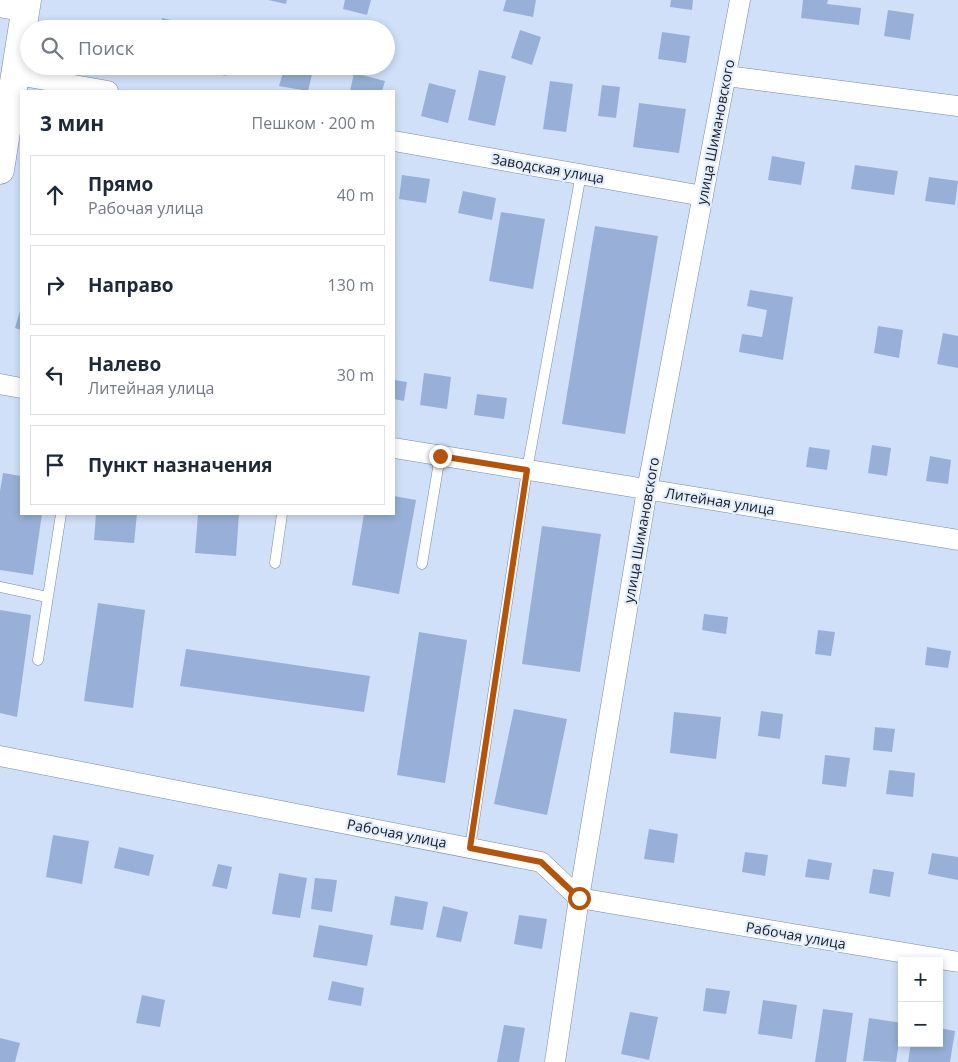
<!DOCTYPE html>
<html lang="ru">
<meta charset="utf-8">
<style>
:root{--surface:#fff;--page:#f6f6f7;--text:#1f2937;--muted:#747a83;--line:#e0e1e3}
body{margin:0;font-family:"Open Sans",sans-serif;background:var(--page);color:var(--text)}
.controls{position:absolute;right:15px;bottom:15px;display:grid;overflow:hidden;border-radius:0px;box-shadow:0 2px 8px #0003}
.controls button{width:45px;height:45px;display:grid;place-items:center;padding:0;border:0;border-bottom:1px solid var(--line);background:var(--surface);color:var(--text);font:25px sans-serif}
.stop{position:absolute;width:15px;height:15px;margin:-11px;border:4px solid #b45309;border-radius:50%;background:#fff}
.stop.end{background:#b45309;border-color:#fff;box-shadow:0 1px 5px #0008}
.list{margin:0;padding:0;list-style:none}
h2{display:flex;justify-content:space-between;align-items:center;height:65px;margin:0;padding:0 20px;font-size:21px}
h2 small{font-size:16px;font-weight:400;color:var(--muted)}
.list li{display:grid;grid-template-columns:32px 1fr auto;gap:15px;align-items:center;box-sizing:border-box;height:80px;margin:0 10px 10px;padding:0 10px;border:1px solid var(--line);border-radius:0px}
.list b{display:block;font-size:19px;white-space:nowrap}
.list p{margin:0;font-size:16px;white-space:nowrap;color:var(--muted)}
.list em{font-size:16px;font-style:normal;color:var(--muted)}
.icon{flex:none;width:28px;height:28px;fill:none;stroke:currentColor;stroke-width:2;stroke-linecap:round;stroke-linejoin:round}
.map{position:relative;flex:none;width:958px;height:1062px;overflow:hidden}
.search{position:absolute;background:var(--surface);box-shadow:0 2px 8px #0003;left:20px;top:20px;width:375px;height:55px;display:flex;align-items:center;gap:12px;box-sizing:border-box;padding:0 18px;border-radius:28px;color:var(--muted);font-size:19px}
.panel{position:absolute;background:var(--surface);box-shadow:0 2px 8px #0003;left:20px;top:90px;width:375px;height:425px;border-radius:0px}
.map>svg:first-child{display:block}
</style>
<div class="map">
<svg width="958" height="1062" viewBox="0 0 958 1062">
<rect width="100%" height="100%" fill="#d0e0f9"/>
<path fill="#98b0d7" d="M 268,0 L 287,0 L 286,4 Z
M 345,0 L 371,0 L 367,15 L 343,9 Z
M 506,0 L 536,0 L 533,17 L 503,11 Z
M 671,0 L 693,0 L 692,10 L 670,7 Z
M 803,0 L 828,0 L 827,4 L 861,8 L 859,25 L 801,18 Z
M 888,10 L 914,14 L 910,40 L 884,36 Z
M 162,18 L 208,28 L 208,29 L 160,29 Z
M 299,21 L 312,24 L 311,29 L 297,29 Z
M 520,30 L 541,37 L 532,65 L 511,58 Z
M 662,32 L 690,36 L 686,63 L 658,59 Z
M 185,66 L 228,66 L 226,76 Z
M 285,66 L 314,66 L 308,91 L 279,86 Z
M 479,70 L 506,76 L 495,126 L 468,120 Z
M 354,73 L 385,81 L 382,91 L 350,91 Z
M 550,81 L 573,84 L 566,132 L 543,129 Z
M 429,83 L 456,90 L 448,123 L 421,116 Z
M 602,85 L 620,87 L 616,118 L 598,116 Z
M 639,103 L 686,109 L 679,153 L 633,147 Z
M 772,156 L 805,162 L 801,185 L 768,180 Z
M 855,165 L 898,171 L 894,195 L 851,189 Z
M 402,175 L 430,179 L 426,203 L 399,199 Z
M 929,177 L 958,181 L 955,205 L 925,201 Z
M 463,191 L 496,198 L 492,220 L 458,213 Z
M 501,212 L 545,219 L 533,289 L 489,281 Z
M 595,226 L 658,236 L 625,434 L 562,424 Z
M 750,290 L 793,297 L 783,360 L 739,352 L 742,334 L 762,337 L 767,310 L 747,306 Z
M 21,307 L 21,330 L 15,328 Z
M 878,326 L 903,330 L 899,358 L 874,353 Z
M 943,333 L 958,336 L 958,368 L 937,364 Z
M 424,373 L 451,377 L 447,409 L 420,405 Z
M 394,380 L 407,382 L 404,401 L 394,399 Z
M 477,394 L 507,398 L 504,419 L 474,415 Z
M 872,445 L 891,448 L 887,476 L 868,473 Z
M 809,447 L 830,450 L 827,470 L 806,467 Z
M 930,456 L 951,460 L 948,484 L 926,481 Z
M 3,473 L 21,476 L 21,514 L 42,514 L 33,575 L 0,570 L 0,491 Z
M 394,496 L 416,500 L 399,594 L 352,585 L 364,514 L 394,514 Z
M 96,514 L 137,514 L 134,543 L 94,540 Z
M 198,514 L 239,514 L 236,556 L 195,553 Z
M 542,526 L 601,534 L 580,672 L 522,664 Z
M 98,603 L 145,610 L 133,708 L 84,701 Z
M 0,610 L 31,615 L 17,717 L 0,713 Z
M 704,614 L 728,617 L 726,634 L 702,630 Z
M 818,630 L 835,632 L 831,656 L 815,654 Z
M 419,632 L 467,640 L 445,783 L 397,775 Z
M 927,647 L 951,651 L 948,668 L 925,665 Z
M 186,649 L 370,676 L 364,712 L 180,686 Z
M 514,709 L 567,719 L 547,815 L 494,804 Z
M 761,711 L 783,714 L 780,739 L 758,736 Z
M 674,712 L 721,717 L 716,759 L 670,753 Z
M 875,727 L 895,729 L 892,752 L 873,750 Z
M 825,755 L 850,758 L 846,787 L 822,784 Z
M 889,770 L 915,773 L 913,797 L 886,794 Z
M 649,829 L 678,834 L 674,863 L 644,859 Z
M 53,835 L 89,841 L 82,884 L 46,877 Z
M 119,847 L 154,855 L 149,876 L 114,868 Z
M 745,852 L 768,855 L 765,876 L 742,872 Z
M 932,853 L 958,857 L 958,880 L 928,874 Z
M 808,859 L 832,863 L 829,880 L 805,877 Z
M 218,864 L 232,867 L 227,889 L 212,886 Z
M 873,869 L 894,872 L 890,897 L 869,893 Z
M 279,873 L 307,878 L 300,918 L 272,914 Z
M 315,878 L 337,880 L 332,912 L 311,909 Z
M 395,896 L 428,902 L 423,930 L 390,925 Z
M 443,906 L 468,912 L 461,942 L 436,937 Z
M 519,915 L 547,919 L 542,949 L 514,944 Z
M 319,925 L 373,935 L 367,966 L 313,957 Z
M 332,981 L 364,988 L 361,1006 L 328,1000 Z
M 706,988 L 730,991 L 726,1014 L 703,1011 Z
M 142,995 L 165,1000 L 160,1027 L 136,1023 Z
M 763,1000 L 797,1005 L 792,1039 L 758,1034 Z
M 823,1009 L 853,1013 L 846,1062 L 815,1062 Z
M 630,1012 L 658,1017 L 649,1060 L 621,1054 Z
M 869,1018 L 902,1023 L 896,1062 L 863,1061 Z
M 504,1025 L 525,1028 L 519,1062 L 497,1062 Z
M 939,1028 L 955,1031 L 950,1062 L 908,1062 L 911,1043 L 939,1043 Z
M 0,1038 L 20,1043 L 15,1062 L 0,1062 Z"/>
<g fill="none" stroke-linecap="round" stroke-linejoin="round">
<g stroke="#7a89a0" stroke-width="11">
<path id="lane" d="M 275,563 L 282,514
M 422,564 L 440,456
M 0,587 L 47,597
M 38,660 L 61,514
M 470,848 L 527,470 L 581,174"/>
</g>
<g stroke="#7a89a0" stroke-width="21">
<path id="street" d="M 0,7 L 26,12
M 17,75 L 108,91
M 727,76 L 958,106
M 394,141 L 703,196
M 0,384 L 21,388
M 394,448 L 958,540
M 0,756 L 541,862 L 579,898 L 958,962
M 555,1062 L 579,898 L 647,490 L 740,0"/>
</g>
<g stroke="#7a89a0" stroke-width="29">
<path id="secondary" d="M 0,170 L 27,0"/>
</g>
<use href="#lane" stroke="#fff" stroke-width="10"/>
<use href="#street" stroke="#fff" stroke-width="20"/>
<use href="#secondary" stroke="#fff" stroke-width="28"/>
</g>
<g fill="none" stroke-linecap="round" stroke-linejoin="round">
<path stroke="#b45309" stroke-width="6" d="M 440,456 L 527,470 L 470,848 L 541,862 L 579,898"/>
</g>
<g text-anchor="middle" dominant-baseline="central" stroke-width="4.5" stroke-linejoin="round" paint-order="stroke">
<g font-size="14" fill="#141a23" stroke="#e3edfc">
<text transform="translate(715 132) rotate(-79)">улица Шимановского</text>
<text transform="translate(548 168) rotate(10)">Заводская улица</text>
<text transform="translate(720 501) rotate(9)">Литейная улица</text>
<text transform="translate(641 530) rotate(-80)">улица Шимановского</text>
<text transform="translate(397 833) rotate(11)">Рабочая улица</text>
<text transform="translate(796 935) rotate(10)">Рабочая улица</text>
</g>
</g>
</svg>
<div class="controls">
<button>+</button>
<button>−</button>
</div>
<div class="stop" style="left:579px;top:898px"></div>
<div class="stop end" style="left:440px;top:456px"></div>
<div class="search"><svg class="icon" aria-label="search" viewBox="0 0 24 24"><circle cx="10" cy="10" r="6"/><path d="M15 15l6 6"/></svg>Поиск</div>
<section class="panel">
<h2>3 мин<small>Пешком · 200 m</small></h2>
<ul class="list">
<li><svg class="icon" aria-label="ahead" viewBox="0 0 24 24"><path d="M12 20V5M6 11l6-6 6 6"/></svg><div><b>Прямо</b><p>Рабочая улица</p></div><em>40 m</em></li>
<li><svg class="icon" aria-label="right" viewBox="0 0 24 24"><path d="M7 20v-9h11M14 6l5 5-5 5"/></svg><div><b>Направо</b></div><em>130 m</em></li>
<li><svg class="icon" aria-label="left" viewBox="0 0 24 24"><path d="M17 20v-9H6M10 6l-5 5 5 5"/></svg><div><b>Налево</b><p>Литейная улица</p></div><em>30 m</em></li>
<li><svg class="icon" aria-label="arrive" viewBox="0 0 24 24"><path d="M6 21V4h12l-3 4 3 4H6"/></svg><div><b>Пункт назначения</b></div></li>
</ul>
</section>
</div>
